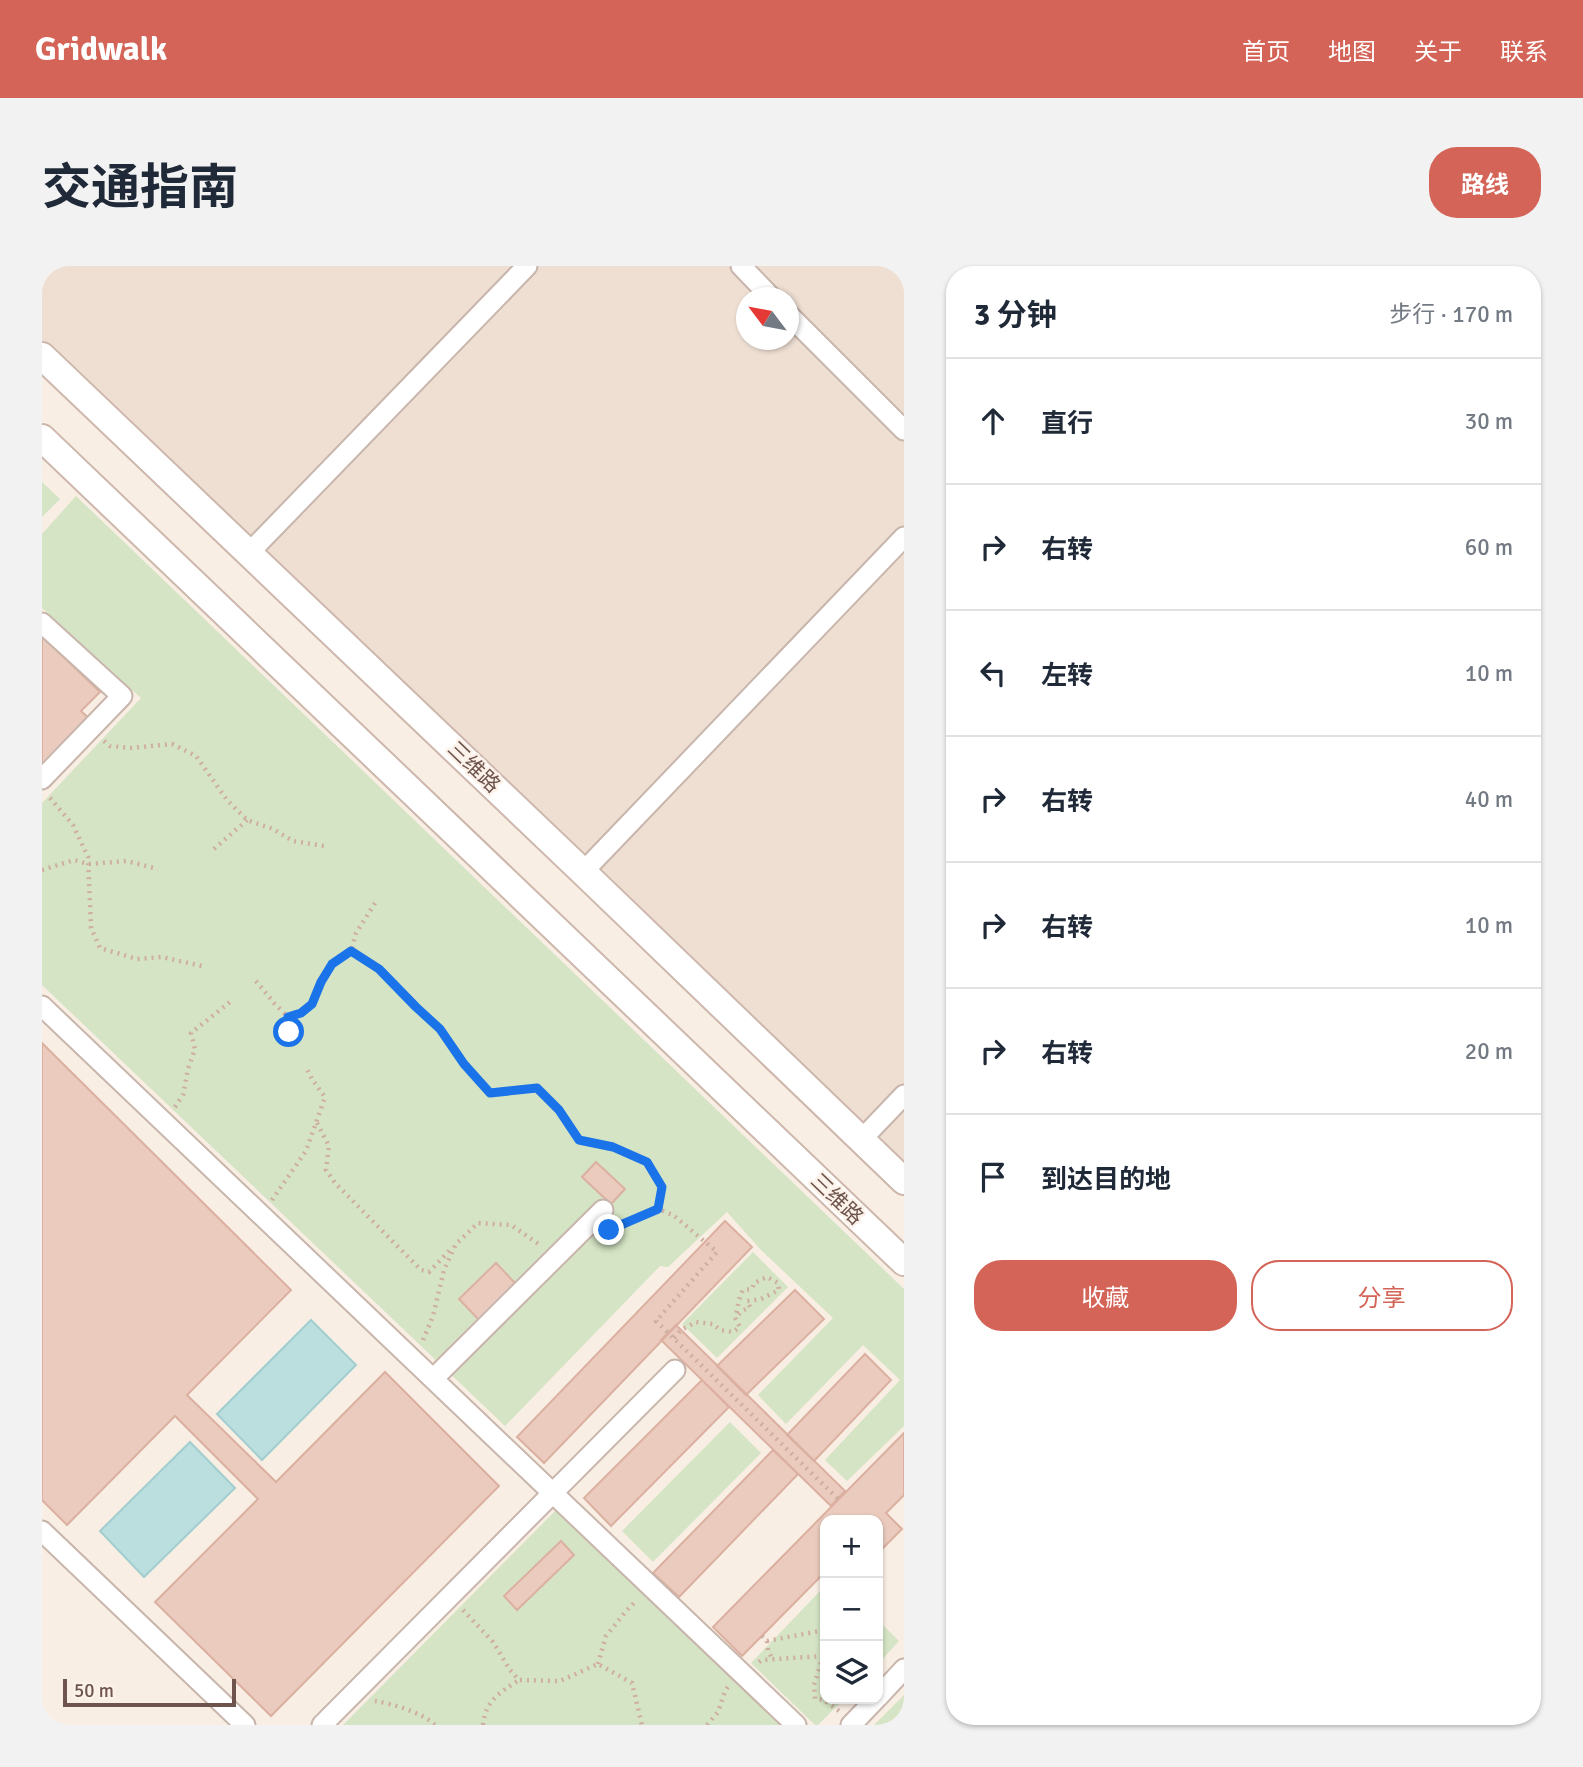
<!DOCTYPE html>
<html lang="zh">
<meta charset="utf-8">
<style>
:root{--surface:#fff;--page:#f2f2f3;--text:#1f2937;--muted:#747a83;--line:#e0e1e3;--accent:#d46457}
body{margin:0;font-family:Signika,"Noto Sans SC",sans-serif;background:var(--page);color:var(--text)}
.controls{position:absolute;right:21px;bottom:21px;display:grid;overflow:hidden;border-radius:14px;box-shadow:0 2px 5px #0004}
.controls button{width:63px;height:63px;display:grid;place-items:center;padding:0;border:0;border-bottom:2px solid var(--line);background:var(--surface);color:var(--text);font:35px sans-serif}
.compass{position:absolute;left:694px;top:21px;width:63px;height:63px;border-radius:50%;background:var(--surface);box-shadow:0 2px 5px #0004;rotate:302deg}
.scale{position:absolute;left:21px;bottom:18px;width:173px;box-sizing:border-box;padding-left:7px;border:4px solid #6d544d;border-top:0;font-size:19px;line-height:24px;white-space:nowrap;color:#6d544d;-webkit-text-stroke:5px #fcf2e9;paint-order:stroke}
.stop{position:absolute;width:21px;height:21px;margin:-16px;border:5px solid #1a73e8;border-radius:50%;background:#fff}
.stop.end{background:#1a73e8;border-color:#fff;box-shadow:0 2px 7px #0008}
.list{margin:0;padding:0;list-style:none}
h2{display:flex;justify-content:space-between;align-items:center;height:91px;margin:0;padding:0 28px;font-size:30px}
h2 small{font-size:23px;font-weight:400;color:var(--muted)}
.list li{display:grid;grid-template-columns:46px 1fr auto;gap:21px;align-items:center;box-sizing:border-box;height:126px;padding:0 28px;border-top:2px solid var(--line)}
.list b{display:block;font-size:26px;white-space:nowrap}
.list em{font-size:23px;font-style:normal;color:var(--muted)}
.actions{display:flex;gap:14px;padding:21px 28px}
.actions a{flex:1;padding:16px 0;border:2px solid var(--accent);border-radius:28px;text-align:center;font-size:24px;color:var(--accent)}
.actions .main{background:var(--accent);color:#fff}
.icon{flex:none;width:38px;height:38px;fill:none;stroke:currentColor;stroke-width:2;stroke-linecap:round;stroke-linejoin:round}
.map{position:relative;flex:none;width:862px;height:1459px;overflow:hidden;border-radius:28px}
header{display:flex;align-items:center;gap:42px;box-sizing:border-box;height:98px;padding:0 35px;background:var(--accent);color:#fff}
header strong{font-size:33px}
nav{display:flex;gap:38px;margin-inline-start:auto;font-size:24px}
.intro{display:flex;align-items:center;justify-content:space-between;box-sizing:border-box;height:168px;padding:0 42px}
h1{margin:0;font-size:49px}
.button{padding:18px 32px;border-radius:28px;background:var(--accent);color:#fff;font-size:24px;font-weight:700}
main{display:flex;gap:42px;padding:0 42px}
aside{flex:1;background:var(--surface);border-radius:28px;box-shadow:0 2px 5px #0004}
.map>svg:first-child{display:block}
</style>
<header>
<strong>Gridwalk</strong>
<nav><a>首页</a><a>地图</a><a>关于</a><a>联系</a></nav>
</header>
<div class="intro"><h1>交通指南</h1><a class="button">路线</a></div>
<main>
<div class="map">
<svg width="862" height="1459" viewBox="0 0 862 1459">
<rect width="100%" height="100%" fill="#f9eee3"/>
<path fill="#efdfd3" fill-rule="evenodd" d="M 0,0 L 862,0 L 862,917 L 0,91 ZM 704,32 L 746,32 L 746,74 L 704,74 Z"/>
<path fill="#d5e4c4" d="M 0,216 L 18,233 L 0,251 Z
M 34,230 L 862,1023 L 862,1160 L 805,1215 L 783,1194 L 858,1114 L 821,1079 L 744,1158 L 716,1129 L 791,1052 L 719,984 L 685,946 L 626,1001 L 618,1000 L 463,1160 L 0,719 L 0,537 L 99,432 L 0,342 L 0,268 Z
M 711,986 L 746,1021 L 675,1092 L 640,1058 Z
M 688,1156 L 719,1187 L 611,1296 L 580,1265 Z
M 514,1244 L 738,1459 L 301,1459 Z
M 783,1320 L 783,1433 L 802,1433 L 776,1459 L 773,1459 L 709,1397 Z
M 836,1354 L 857,1375 L 836,1398 Z
M 862,1429 L 862,1459 L 832,1459 Z"/>
<path fill="#bbdedf" stroke="#a2ced0" stroke-width="2" d="M 269,1054 L 314,1099 L 220,1194 L 175,1148 Z
M 148,1176 L 193,1222 L 102,1311 L 58,1265 Z"/>
<path fill="#ebcbbe" stroke="#dbb0a1" stroke-width="2" d="M 0,370 L 58,426 L 39,445 L 50,455 L 0,508 Z
M 0,777 L 249,1024 L 145,1129 L 234,1216 L 343,1106 L 457,1220 L 229,1450 L 113,1336 L 216,1233 L 133,1150 L 25,1259 L 0,1234 Z
M 554,896 L 583,923 L 569,938 L 540,911 Z
M 683,955 L 710,981 L 502,1197 L 475,1171 Z
M 454,997 L 473,1017 L 437,1054 L 417,1033 Z
M 753,1024 L 782,1053 L 704,1129 L 675,1100 Z
M 634,1059 L 803,1225 L 789,1240 L 619,1074 Z
M 823,1088 L 849,1114 L 772,1195 L 745,1169 Z
M 660,1114 L 687,1141 L 569,1260 L 542,1232 Z
M 862,1167 L 862,1229 L 844,1247 L 860,1263 L 836,1287 L 836,1254 L 783,1254 L 783,1306 L 700,1390 L 671,1361 Z
M 731,1184 L 756,1208 L 637,1331 L 611,1307 Z
M 519,1275 L 532,1289 L 475,1344 L 462,1330 Z"/>
<g fill="none" stroke-linecap="round" stroke-linejoin="round">
<g stroke="#c8b5ac" stroke-width="23">
<path id="minor" d="M 699,0 L 730,32
M 746,48 L 862,164
M 207,287 L 485,0
M 0,357 L 80,430 L 0,513
M 541,606 L 862,271
M 0,740 L 754,1459
M 819,874 L 862,829
M 391,1113 L 561,944
M 0,1265 L 203,1459
M 836,1431 L 862,1403
M 280,1459 L 633,1104
M 809,1459 L 834,1433"/>
</g>
<g stroke="#cdb7ac" stroke-width="30">
<path id="secondary" d="M 0,90 L 541,606 L 862,915
M 0,172 L 862,996"/>
</g>
<path stroke="#cfaea2" stroke-width="4.5" stroke-dasharray="2 5" stroke-linecap="butt" d="M 62,475 L 68,480 L 88,482 L 130,478 L 154,490 L 185,534 L 205,554 L 231,563 L 251,575 L 282,580
M 8,532 L 31,559 L 46,591 L 49,662 L 58,682 L 95,693 L 120,691 L 164,701
M 172,583 L 205,554
M 0,604 L 32,594 L 46,598 L 85,595 L 116,603
M 309,685 L 337,703 L 374,741 L 398,763 L 422,798 L 448,827 L 495,822 L 517,844 L 537,874 L 571,881 L 605,896 L 620,921 L 616,943
M 214,715 L 232,737 L 246,751 L 259,747 L 270,738 L 279,716 L 290,698 L 309,685 L 314,667 L 335,634
M 246,751 L 247,766 L 253,778
M 133,841 L 141,829 L 146,803 L 153,783 L 149,767 L 188,736
M 275,857 L 287,880 L 284,904 L 293,917 L 379,1004 L 387,1006 L 411,981
M 230,934 L 264,885 L 283,831 L 270,813 L 265,803
M 575,960 L 616,943 L 631,949 L 675,986 L 614,1055 L 796,1233
M 632,1072 L 639,1064 L 654,1056 L 671,1058 L 678,1064 L 691,1066 L 698,1061 L 693,1052 L 700,1045 L 708,1041 L 705,1035 L 719,1033 L 737,1024 L 736,1017 L 725,1011 L 712,1017 L 710,1023 L 701,1024 C 696,1033 696,1042 693,1052
M 381,1074 L 391,1050 L 402,1004 L 414,978 L 436,957 L 469,959 L 498,979
M 421,1344 L 451,1376 L 468,1404 L 477,1414 L 518,1415 L 556,1398 L 590,1417 L 600,1459
M 720,1370 L 725,1375 L 783,1364
M 725,1375 L 726,1384 L 730,1393
M 781,1390 L 772,1419 L 773,1433 L 782,1434 L 797,1445
M 717,1396 L 720,1394 L 781,1390 L 783,1388
M 556,1398 L 564,1370 L 585,1344 L 595,1334
M 333,1435 C 351,1438 379,1446 393,1459
M 441,1459 C 444,1434 457,1427 477,1414
M 665,1459 L 676,1446 L 683,1425 L 686,1421"/>
<use href="#minor" stroke="#fff" stroke-width="19"/>
<use href="#secondary" stroke="#fff" stroke-width="26"/>
</g>
<g fill="none" stroke-linecap="round" stroke-linejoin="round">
<path stroke="#1a73e8" stroke-width="9" d="M 247,766 L 246,751 L 259,747 L 270,738 L 279,716 L 290,698 L 309,685 L 337,703 L 374,741 L 398,763 L 422,798 L 448,827 L 495,822 L 517,844 L 537,874 L 571,881 L 605,896 L 620,921 L 616,943 L 567,964"/>
</g>
<g text-anchor="middle" dominant-baseline="central" stroke-width="5" stroke-linejoin="round" paint-order="stroke">
<g font-size="21" fill="#6d544d" stroke="#fcf2e9">
<text transform="translate(432 501) rotate(44)">三维路</text>
<text transform="translate(795 933) rotate(44)">三维路</text>
</g>
</g>
</svg>
<div class="controls">
<button>+</button>
<button>−</button>
<button><svg class="icon" aria-label="layers" viewBox="0 0 24 24"><path d="M12 4l9 5-9 5-9-5zM3 14l9 5 9-5"/></svg></button>
</div>
<svg class="compass" viewBox="-18 -18 36 36"><path d="M0-13l5 13h-10z" fill="#e53935"/><path d="M0 13l5-13h-10z" fill="#747a83"/></svg>
<div class="scale">50 m</div>
<div class="stop" style="left:247px;top:766px"></div>
<div class="stop end" style="left:567px;top:964px"></div>
</div>
<aside>
<h2>3 分钟<small>步行 · 170 m</small></h2>
<ul class="list">
<li><svg class="icon" aria-label="ahead" viewBox="0 0 24 24"><path d="M12 20V5M6 11l6-6 6 6"/></svg><div><b>直行</b></div><em>30 m</em></li>
<li><svg class="icon" aria-label="right" viewBox="0 0 24 24"><path d="M7 20v-9h11M14 6l5 5-5 5"/></svg><div><b>右转</b></div><em>60 m</em></li>
<li><svg class="icon" aria-label="left" viewBox="0 0 24 24"><path d="M17 20v-9H6M10 6l-5 5 5 5"/></svg><div><b>左转</b></div><em>10 m</em></li>
<li><svg class="icon" aria-label="right" viewBox="0 0 24 24"><path d="M7 20v-9h11M14 6l5 5-5 5"/></svg><div><b>右转</b></div><em>40 m</em></li>
<li><svg class="icon" aria-label="right" viewBox="0 0 24 24"><path d="M7 20v-9h11M14 6l5 5-5 5"/></svg><div><b>右转</b></div><em>10 m</em></li>
<li><svg class="icon" aria-label="right" viewBox="0 0 24 24"><path d="M7 20v-9h11M14 6l5 5-5 5"/></svg><div><b>右转</b></div><em>20 m</em></li>
<li><svg class="icon" aria-label="arrive" viewBox="0 0 24 24"><path d="M6 21V4h12l-3 4 3 4H6"/></svg><div><b>到达目的地</b></div></li>
</ul>
<div class="actions"><a class="main">收藏</a><a>分享</a></div>
</aside>
</main>
